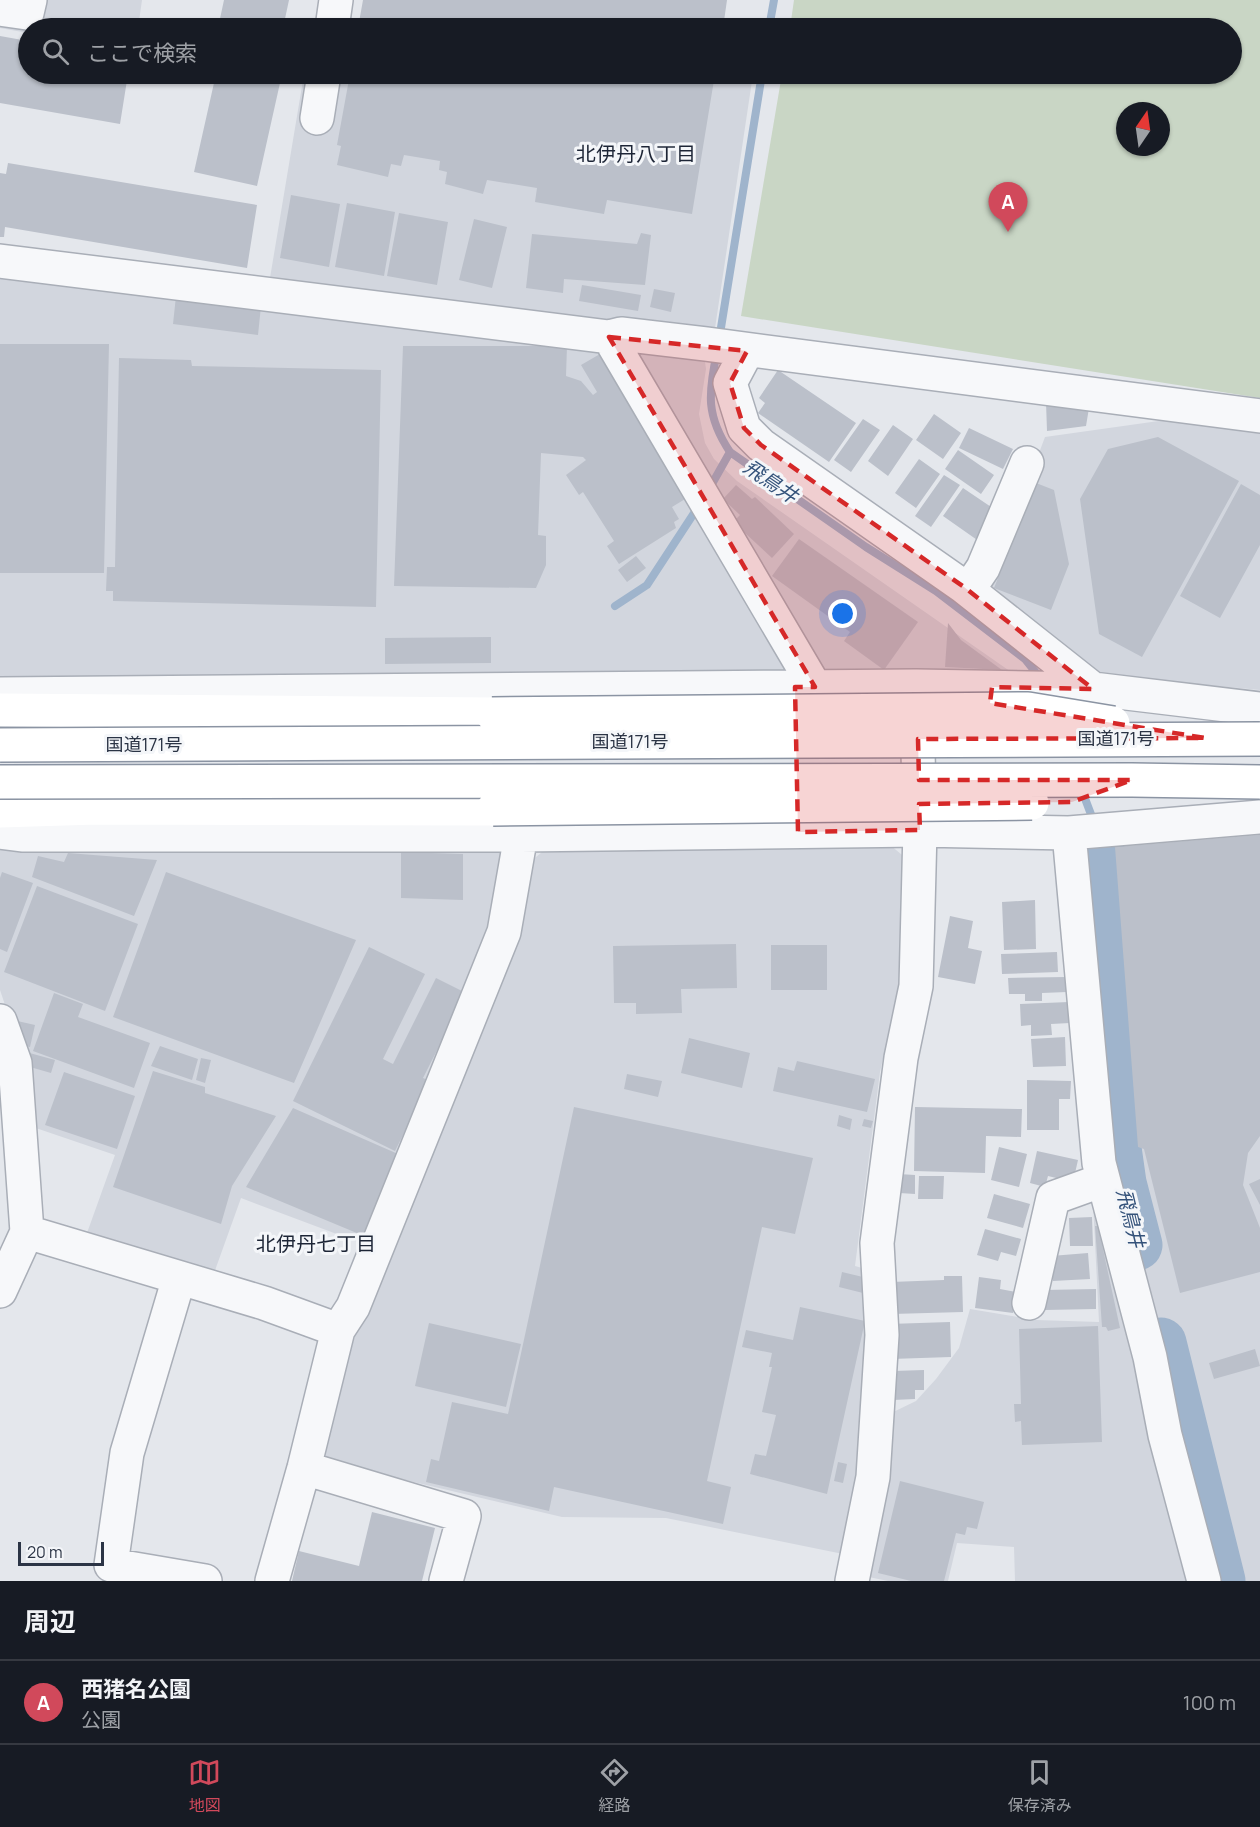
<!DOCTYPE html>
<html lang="ja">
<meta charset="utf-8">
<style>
:root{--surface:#171b24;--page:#242831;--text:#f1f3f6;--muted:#9ea1a6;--line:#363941;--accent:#d1495b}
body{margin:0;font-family:Manrope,"Noto Sans JP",sans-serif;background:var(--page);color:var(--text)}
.compass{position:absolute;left:1116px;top:102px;width:54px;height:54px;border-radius:50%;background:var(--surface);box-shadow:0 2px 4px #0004;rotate:13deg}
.scale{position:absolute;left:18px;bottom:15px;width:86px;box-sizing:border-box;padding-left:6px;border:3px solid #2b3445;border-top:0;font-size:16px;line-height:21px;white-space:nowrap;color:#2b3445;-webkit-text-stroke:4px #f4f6f9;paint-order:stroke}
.you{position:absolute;left:843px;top:614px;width:21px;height:21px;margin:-15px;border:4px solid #fff;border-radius:50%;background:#1a73e8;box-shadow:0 0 0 9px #1a73e833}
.badge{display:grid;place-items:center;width:39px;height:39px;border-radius:50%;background:var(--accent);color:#fff;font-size:20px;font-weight:700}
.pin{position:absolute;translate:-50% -50px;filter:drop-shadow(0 2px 3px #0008)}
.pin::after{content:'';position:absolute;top:32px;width:21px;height:18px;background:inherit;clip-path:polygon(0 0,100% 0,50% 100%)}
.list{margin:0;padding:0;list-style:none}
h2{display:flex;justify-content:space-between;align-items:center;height:78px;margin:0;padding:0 24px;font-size:26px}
h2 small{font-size:20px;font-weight:400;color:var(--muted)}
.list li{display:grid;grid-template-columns:39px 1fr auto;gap:18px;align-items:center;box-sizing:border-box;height:84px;padding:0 24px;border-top:2px solid var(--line)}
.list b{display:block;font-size:22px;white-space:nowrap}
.list p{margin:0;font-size:20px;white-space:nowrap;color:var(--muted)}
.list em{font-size:20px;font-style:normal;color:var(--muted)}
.icon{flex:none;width:33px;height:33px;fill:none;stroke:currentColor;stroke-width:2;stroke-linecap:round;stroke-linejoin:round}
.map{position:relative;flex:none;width:1260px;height:1581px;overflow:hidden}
.search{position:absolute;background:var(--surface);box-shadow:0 2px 4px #0004;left:18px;right:18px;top:18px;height:66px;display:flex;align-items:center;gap:15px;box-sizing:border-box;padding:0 21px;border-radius:33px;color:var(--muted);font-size:22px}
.sheet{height:162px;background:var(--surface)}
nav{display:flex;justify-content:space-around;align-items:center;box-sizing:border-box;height:84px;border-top:2px solid var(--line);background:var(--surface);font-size:16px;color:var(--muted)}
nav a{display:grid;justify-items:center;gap:3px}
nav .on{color:var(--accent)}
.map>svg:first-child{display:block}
</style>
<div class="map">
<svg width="1260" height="1581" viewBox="0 0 1260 1581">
<rect width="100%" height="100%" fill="#e4e7ec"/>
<path fill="#d2d6de" d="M 0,0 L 142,0 L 138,28 L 28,28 L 28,33 L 0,28 Z
M 304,74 L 753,74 L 714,335 L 270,278 Z
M 0,268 L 603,343 L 705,362 L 706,369 L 699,414 L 705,443 L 714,459 L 737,481 L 1014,674 L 0,686 Z
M 1180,418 L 1260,429 L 1260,690 L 1093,674 L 984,583 L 991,581 L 1045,437 Z
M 1260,829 L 1260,1581 L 1015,1581 L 1014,1547 L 957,1543 L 948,1581 L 888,1581 L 859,1575 L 881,1418 L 916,1401 L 936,1379 L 959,1348 L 970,1309 L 1036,1320 L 1099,1322 L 1093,1202 L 1135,1181 L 1110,844 Z
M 0,841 L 501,845 L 508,858 L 493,928 L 366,1245 L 241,1198 L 213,1276 L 87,1233 L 115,1155 L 27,1125 L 21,1052 L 0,990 Z
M 553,843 L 890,845 L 907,859 L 907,952 L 880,1072 L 855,1266 L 869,1270 L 868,1394 L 848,1555 L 666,1518 L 562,1517 L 329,1462 L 322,1448 L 355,1336 L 375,1295 L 530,862 Z"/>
<path fill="#c9d6c5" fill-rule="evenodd" d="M 794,0 L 1260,0 L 1260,398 L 741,316 L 782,74 L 1232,74 L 1232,28 L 790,28 ZM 1125,111 L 1161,111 L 1161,147 L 1125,147 Z"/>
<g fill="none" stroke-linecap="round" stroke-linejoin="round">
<path stroke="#9fb4cc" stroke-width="8" d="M 769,28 L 774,0
M 719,340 L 762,74
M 717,352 C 708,394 706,416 730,452 L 866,547 L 936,591 L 1025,659 L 1037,674
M 708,491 L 730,452
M 615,606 L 647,585 L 700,504
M 1081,788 L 1092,817"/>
<path stroke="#9fb4cc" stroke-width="51" d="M 1099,847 L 1113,1127 L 1121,1183 L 1137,1245
M 1161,1343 L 1220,1581"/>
</g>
<path fill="#bbc0ca" d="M 224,0 L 289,0 L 283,28 L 218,28 Z
M 363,0 L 727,0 L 723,28 L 358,28 Z
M 0,36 L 28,41 L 28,74 L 128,74 L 120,124 L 0,103 Z
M 216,74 L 282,74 L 257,186 L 194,172 Z
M 350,74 L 715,74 L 692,214 L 607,200 L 604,214 L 535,202 L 537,188 L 487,180 L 483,194 L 445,184 L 447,172 L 439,170 L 440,161 L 404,155 L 401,166 L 391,164 L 388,177 L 337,165 L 341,146 L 337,145 Z
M 8,163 L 257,205 L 247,268 L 5,227 L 4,237 L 0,237 L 0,173 L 6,174 Z
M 291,195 L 340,204 L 329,267 L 280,258 Z
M 347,203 L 395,212 L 384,276 L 335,267 Z
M 399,213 L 448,222 L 437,285 L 387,276 Z
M 474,219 L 507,227 L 492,288 L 459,280 Z
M 641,233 L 651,235 L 645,285 L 564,279 L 563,293 L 526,288 L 532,234 L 637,244 Z
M 582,285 L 641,295 L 638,311 L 579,301 Z
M 654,289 L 675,293 L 671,312 L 650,307 Z
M 176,296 L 261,306 L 258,335 L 173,324 Z
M 0,344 L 109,344 L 104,573 L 0,573 Z
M 403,346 L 567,346 L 566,376 L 581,381 L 593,395 L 597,392 L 581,365 L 600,354 L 695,493 L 672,507 L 679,519 L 674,522 L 676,528 L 619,564 L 607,546 L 614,541 L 583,492 L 579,495 L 566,475 L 586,460 L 583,457 L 541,453 L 538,535 L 546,536 L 546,565 L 536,588 L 394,586 Z
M 119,358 L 191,360 L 192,366 L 381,370 L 376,607 L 113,601 L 113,591 L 106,591 L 107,567 L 115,567 Z
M 778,370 L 856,423 L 829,462 L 758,413 L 765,403 L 759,398 Z
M 1046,402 L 1089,408 L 1086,426 L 1047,431 Z
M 934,414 L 961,433 L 943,459 L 916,440 Z
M 863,419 L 880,430 L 851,472 L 834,460 Z
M 893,425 L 913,439 L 888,476 L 868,461 Z
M 969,428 L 1013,449 L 1003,469 L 959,448 Z
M 1158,437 L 1239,481 L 1142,657 L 1099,634 L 1080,499 L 1108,449 Z
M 958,450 L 994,475 L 981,494 L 945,469 Z
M 919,459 L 940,474 L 916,508 L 895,493 Z
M 944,475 L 960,485 L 931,527 L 915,516 Z
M 1036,483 L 1054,490 L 1069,564 L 1051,610 L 994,588 Z
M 1241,484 L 1260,495 L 1260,545 L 1220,618 L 1180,596 Z
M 736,485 L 752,499 L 755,497 L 794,534 L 772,558 L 733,522 L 740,515 L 723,499 Z
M 963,488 L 1000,513 L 980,542 L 943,516 Z
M 799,539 L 918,622 L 884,670 L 844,641 L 850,632 L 772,576 Z
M 636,556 L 646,568 L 627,582 L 618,570 Z
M 948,623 L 961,640 L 1002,670 L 945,667 Z
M 491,637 L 491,663 L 385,664 L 385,638 Z
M 1260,835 L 1260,1136 L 1248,1153 L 1243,1185 L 1260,1228 L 1260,1272 L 1180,1293 L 1144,1149 L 1138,1147 L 1115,847 Z
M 401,852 L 463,854 L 463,900 L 401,898 Z
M 68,853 L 157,860 L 134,916 L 32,877 L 38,856 L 64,862 Z
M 2,872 L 33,883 L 7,952 L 0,949 L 0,878 Z
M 166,872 L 356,940 L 294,1083 L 113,1017 Z
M 37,886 L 138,924 L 105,1011 L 4,972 Z
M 1035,900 L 1036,949 L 1004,950 L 1002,902 Z
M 950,916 L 973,921 L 968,948 L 982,951 L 975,984 L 938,977 Z
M 736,944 L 737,988 L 681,989 L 682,1013 L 636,1014 L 636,1003 L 614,1003 L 613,946 Z
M 771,945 L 827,945 L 827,990 L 771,990 Z
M 369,947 L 425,974 L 383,1059 L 393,1064 L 436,978 L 466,993 L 423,1078 L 430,1081 L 395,1151 L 293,1101 Z
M 1057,952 L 1058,972 L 1002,974 L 1001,954 Z
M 1066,977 L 1067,992 L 1042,993 L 1042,1001 L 1025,1001 L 1025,994 L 1009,994 L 1008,978 Z
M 54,993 L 83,1004 L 78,1017 L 150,1043 L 134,1088 L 33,1051 Z
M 1069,1002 L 1070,1023 L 1051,1024 L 1052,1035 L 1031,1036 L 1031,1025 L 1021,1026 L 1020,1004 Z
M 13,1020 L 35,1025 L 30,1047 L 20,1045 Z
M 1065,1037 L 1066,1066 L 1033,1067 L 1031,1039 Z
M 689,1038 L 750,1053 L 742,1088 L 681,1073 Z
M 160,1046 L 198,1059 L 192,1080 L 151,1066 Z
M 26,1052 L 55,1060 L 51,1073 L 23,1065 Z
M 201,1058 L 211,1060 L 205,1083 L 196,1080 Z
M 797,1061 L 875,1079 L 867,1112 L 773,1091 L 778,1067 L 794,1071 Z
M 153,1071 L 205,1087 L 205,1093 L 276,1116 L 232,1186 L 221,1224 L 113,1187 Z
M 64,1072 L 135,1096 L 117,1149 L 45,1125 Z
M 627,1074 L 662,1081 L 658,1097 L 624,1089 Z
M 1027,1080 L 1071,1081 L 1070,1099 L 1059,1099 L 1059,1130 L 1027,1130 Z
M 574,1107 L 813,1158 L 795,1234 L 762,1227 L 707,1481 L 731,1487 L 723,1524 L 554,1487 L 549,1511 L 426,1482 L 431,1459 L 439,1461 L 452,1402 L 508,1414 Z
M 915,1107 L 1022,1109 L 1021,1137 L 986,1136 L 985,1173 L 914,1171 Z
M 293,1108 L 398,1154 L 364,1236 L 246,1187 Z
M 839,1115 L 852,1119 L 850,1130 L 837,1126 Z
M 864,1119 L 873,1121 L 871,1128 L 862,1126 Z
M 999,1147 L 1027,1154 L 1019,1187 L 991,1180 Z
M 1037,1151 L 1078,1160 L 1073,1182 L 1048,1176 L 1045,1187 L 1030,1183 Z
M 899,1174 L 915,1175 L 915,1194 L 899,1193 Z
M 919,1176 L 944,1176 L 943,1199 L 918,1199 Z
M 1260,1179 L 1260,1205 L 1249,1184 Z
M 994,1194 L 1030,1204 L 1023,1228 L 987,1218 Z
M 1092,1217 L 1093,1246 L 1070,1246 L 1069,1218 Z
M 1095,1226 L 1098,1226 L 1120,1328 L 1108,1331 L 1106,1327 L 1102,1327 Z
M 985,1229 L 1021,1239 L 1016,1256 L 1001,1252 L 998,1261 L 977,1255 Z
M 1088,1253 L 1090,1279 L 1053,1281 L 1051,1256 Z
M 842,1272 L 867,1278 L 863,1293 L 839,1287 Z
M 944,1276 L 962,1276 L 963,1312 L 892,1314 L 891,1282 L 944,1280 Z
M 979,1277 L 1001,1280 L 1000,1289 L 1016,1292 L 1013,1313 L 975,1308 Z
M 1096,1289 L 1096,1309 L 1045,1310 L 1044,1290 Z
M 800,1307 L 865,1321 L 827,1494 L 750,1474 L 755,1454 L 766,1456 L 776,1415 L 762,1412 L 772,1367 L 769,1367 L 772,1353 L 742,1347 L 746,1330 L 793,1340 Z
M 950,1322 L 951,1357 L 891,1359 L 889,1324 Z
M 429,1323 L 521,1344 L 506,1407 L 415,1386 Z
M 1098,1326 L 1102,1442 L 1022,1445 L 1021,1421 L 1015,1422 L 1014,1404 L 1021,1404 L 1019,1329 Z
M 1255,1349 L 1260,1366 L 1214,1379 L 1209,1363 Z
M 924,1370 L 924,1390 L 915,1390 L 915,1399 L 893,1400 L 893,1371 Z
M 838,1462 L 847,1464 L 843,1483 L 834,1481 Z
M 900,1481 L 984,1502 L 977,1529 L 967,1527 L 965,1535 L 956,1533 L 944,1581 L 911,1581 L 878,1573 Z
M 372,1512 L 435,1528 L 422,1581 L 292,1581 L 299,1551 L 359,1566 Z"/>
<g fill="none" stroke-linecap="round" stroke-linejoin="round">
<g stroke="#a9aeb7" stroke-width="36">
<path id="minor" d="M 0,9 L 27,13 L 30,0
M 332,28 L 336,0
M 317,118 L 324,74
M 0,261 L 609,337 L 621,334 L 706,344 L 1260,416
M 609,337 L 815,687
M 747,351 L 730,383 L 744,428 L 761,445 L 964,587 L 1093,689
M 968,590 L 983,568 L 1027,463
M 0,694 L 916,686 L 1093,689 L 1260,709
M 0,832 L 22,835 L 521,835 L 920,830 L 1069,833 L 1260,817
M 1069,833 L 1099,1163 L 1150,1357 L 1165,1435 L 1204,1581
M 0,1021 L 15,1063 L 27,1232 L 264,1303 L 338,1330
M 179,1278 L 127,1453 L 111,1565 L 205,1581
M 0,1291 L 27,1232
M 1029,1303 L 1053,1198 L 1103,1180
M 304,1468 L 464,1516 L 446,1581
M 272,1581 L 304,1468 L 338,1330 L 353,1307 L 504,932 L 521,835
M 852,1581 L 873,1477 L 882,1335 L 877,1243 L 901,1058 L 916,986 L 920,830 L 917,713"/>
</g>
<g stroke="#8b94a3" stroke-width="36">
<path id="highway" d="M 0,710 L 492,714
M 0,811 L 96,808 L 493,809"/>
</g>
<use href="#minor" stroke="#f7f8fa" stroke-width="33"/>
<use href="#highway" stroke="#fff" stroke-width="33"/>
<g stroke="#8b94a3" stroke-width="36" stroke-linecap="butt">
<path id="highway-bridge" d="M 492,714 L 1028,709 L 1113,723
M 0,745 L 1260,739
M 0,782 L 1132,780 L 1260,782
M 493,809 L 1032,803"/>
</g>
<use href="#highway-bridge" stroke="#fff" stroke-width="33"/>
</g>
<path fill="#d62828" fill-opacity="0.2" stroke="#d62828" stroke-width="4.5" stroke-dasharray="12 8" stroke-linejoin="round" d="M 609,337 L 747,351 L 730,383 L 744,428 L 761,445 L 964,587 L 1093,689 L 992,687 L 990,703 L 1205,738 L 918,739 L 919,780 L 1132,780 L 1072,802 L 919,804 L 920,830 L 798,832 L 795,687 L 815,687 Z"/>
<g text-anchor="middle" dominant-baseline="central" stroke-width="6" stroke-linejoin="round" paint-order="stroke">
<g font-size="18" fill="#2b3445" stroke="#f4f6f9">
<text x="1116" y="738">国道171号</text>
<text x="630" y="741">国道171号</text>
<text x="144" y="744">国道171号</text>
</g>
<g font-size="20" fill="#1d2536" stroke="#f4f6f9">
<text x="636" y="153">北伊丹八丁目</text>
<text x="316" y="1243">北伊丹七丁目</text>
</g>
<g font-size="20" font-style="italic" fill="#34527a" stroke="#f4f6f9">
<text transform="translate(771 481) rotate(34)">飛鳥井</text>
<text transform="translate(1131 1218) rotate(76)">飛鳥井</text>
</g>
</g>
</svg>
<svg class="compass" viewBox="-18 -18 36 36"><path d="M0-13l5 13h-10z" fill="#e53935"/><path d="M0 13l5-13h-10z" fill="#9ea1a6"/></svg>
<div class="scale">20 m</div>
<div class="you"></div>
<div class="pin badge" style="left:1008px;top:232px">A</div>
<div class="search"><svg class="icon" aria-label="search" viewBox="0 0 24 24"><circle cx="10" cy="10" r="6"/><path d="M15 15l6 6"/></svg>ここで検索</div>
</div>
<section class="sheet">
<h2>周辺<small></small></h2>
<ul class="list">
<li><span class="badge">A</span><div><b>西猪名公園</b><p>公園</p></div><em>100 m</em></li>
</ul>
</section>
<nav>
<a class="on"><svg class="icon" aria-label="map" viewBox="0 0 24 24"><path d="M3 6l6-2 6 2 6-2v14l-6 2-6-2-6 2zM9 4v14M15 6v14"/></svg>地図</a>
<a><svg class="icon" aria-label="directions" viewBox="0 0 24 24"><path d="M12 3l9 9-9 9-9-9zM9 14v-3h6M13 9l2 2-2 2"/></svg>経路</a>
<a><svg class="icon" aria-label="saved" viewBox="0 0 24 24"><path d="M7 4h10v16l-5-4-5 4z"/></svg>保存済み</a>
</nav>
